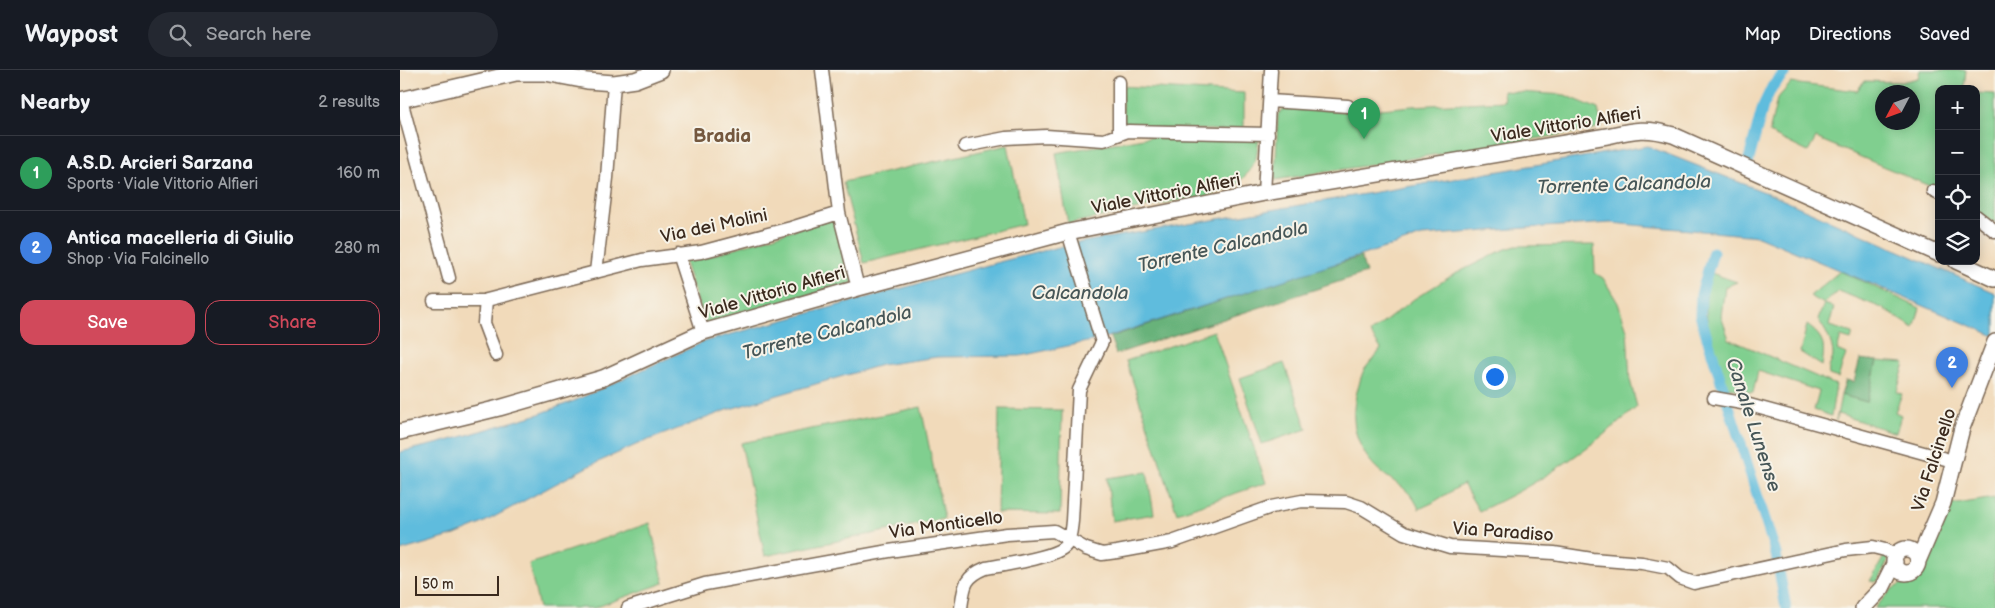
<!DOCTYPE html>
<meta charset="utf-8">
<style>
:root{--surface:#171b24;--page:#242831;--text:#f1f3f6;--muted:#9ea1a6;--line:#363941;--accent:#d1495b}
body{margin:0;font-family:"Balsamiq Sans",sans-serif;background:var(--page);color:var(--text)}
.controls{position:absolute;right:15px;top:15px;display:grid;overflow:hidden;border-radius:10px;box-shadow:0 2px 12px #0003}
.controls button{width:45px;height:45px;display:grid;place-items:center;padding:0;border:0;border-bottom:1px solid var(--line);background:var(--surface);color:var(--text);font:25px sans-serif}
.compass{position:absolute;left:1475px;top:15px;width:45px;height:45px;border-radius:50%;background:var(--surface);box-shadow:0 2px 12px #0003;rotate:229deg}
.scale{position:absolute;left:15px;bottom:12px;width:84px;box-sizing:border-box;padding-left:5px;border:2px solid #3b2a1e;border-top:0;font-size:14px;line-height:18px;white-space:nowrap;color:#3b2a1e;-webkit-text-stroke:4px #f7f3e8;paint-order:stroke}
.you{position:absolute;left:1094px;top:306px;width:18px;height:18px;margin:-12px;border:4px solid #fff;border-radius:50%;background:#1a73e8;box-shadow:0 0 0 8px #1a73e833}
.badge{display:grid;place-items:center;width:32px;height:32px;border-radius:50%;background:var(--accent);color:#fff;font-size:16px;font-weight:700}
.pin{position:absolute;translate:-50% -41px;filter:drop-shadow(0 1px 2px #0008)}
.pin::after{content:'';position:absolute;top:26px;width:18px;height:15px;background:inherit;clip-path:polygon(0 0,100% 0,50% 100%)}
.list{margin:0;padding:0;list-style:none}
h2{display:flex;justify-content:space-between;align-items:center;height:65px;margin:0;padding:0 20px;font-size:21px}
h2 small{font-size:16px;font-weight:400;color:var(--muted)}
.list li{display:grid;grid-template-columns:32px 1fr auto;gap:15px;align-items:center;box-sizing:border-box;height:75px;padding:0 20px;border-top:1px solid var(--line)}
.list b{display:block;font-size:19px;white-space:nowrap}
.list p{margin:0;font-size:16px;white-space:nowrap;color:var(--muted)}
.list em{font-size:16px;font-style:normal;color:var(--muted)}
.actions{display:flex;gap:10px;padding:15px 20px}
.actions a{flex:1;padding:11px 0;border:1px solid var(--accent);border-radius:15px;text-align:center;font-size:18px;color:var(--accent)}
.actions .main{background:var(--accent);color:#fff}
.icon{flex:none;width:28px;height:28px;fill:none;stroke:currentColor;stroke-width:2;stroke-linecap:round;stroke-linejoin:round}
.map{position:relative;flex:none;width:1595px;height:538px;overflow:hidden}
header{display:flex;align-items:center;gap:30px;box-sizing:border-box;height:70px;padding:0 25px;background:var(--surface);border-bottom:1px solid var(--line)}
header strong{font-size:24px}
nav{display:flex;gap:28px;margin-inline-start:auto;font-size:18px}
.search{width:350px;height:45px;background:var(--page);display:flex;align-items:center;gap:12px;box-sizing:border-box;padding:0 18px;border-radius:28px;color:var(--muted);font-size:19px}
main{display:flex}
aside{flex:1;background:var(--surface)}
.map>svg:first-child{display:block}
</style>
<header>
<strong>Waypost</strong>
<div class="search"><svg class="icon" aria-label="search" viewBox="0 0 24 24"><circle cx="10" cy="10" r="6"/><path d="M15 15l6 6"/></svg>Search here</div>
<nav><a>Map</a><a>Directions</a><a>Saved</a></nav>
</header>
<main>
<aside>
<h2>Nearby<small>2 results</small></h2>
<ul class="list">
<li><span class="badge" style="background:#2e9e5b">1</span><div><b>A.S.D. Arcieri Sarzana</b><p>Sports · Viale Vittorio Alfieri</p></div><em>160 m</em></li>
<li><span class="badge" style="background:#3f7fe0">2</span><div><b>Antica macelleria di Giulio</b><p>Shop · Via Falcinello</p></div><em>280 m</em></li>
</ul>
<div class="actions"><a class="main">Save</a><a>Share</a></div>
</aside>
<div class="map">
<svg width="1595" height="538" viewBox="0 0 1595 538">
<rect width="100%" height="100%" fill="#f7f3e8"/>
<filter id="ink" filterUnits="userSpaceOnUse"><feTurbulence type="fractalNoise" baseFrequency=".02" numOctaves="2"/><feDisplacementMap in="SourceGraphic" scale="10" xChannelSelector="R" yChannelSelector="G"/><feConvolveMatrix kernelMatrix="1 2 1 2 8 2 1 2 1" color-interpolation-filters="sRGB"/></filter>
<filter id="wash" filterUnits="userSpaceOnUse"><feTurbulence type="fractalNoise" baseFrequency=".0096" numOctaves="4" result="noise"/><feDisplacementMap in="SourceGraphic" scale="20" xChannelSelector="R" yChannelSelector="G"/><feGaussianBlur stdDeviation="1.12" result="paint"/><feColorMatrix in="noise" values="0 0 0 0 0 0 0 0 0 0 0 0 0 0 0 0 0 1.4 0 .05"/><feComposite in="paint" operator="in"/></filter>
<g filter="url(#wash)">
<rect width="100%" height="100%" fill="#f1daba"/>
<path fill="#80cf8f" stroke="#5e7c56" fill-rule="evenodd" d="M 1520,0 L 1566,0 L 1564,19 L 1539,19 L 1539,120 L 1416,68 L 1408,82 L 1369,63 L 1377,29 L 1391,13 L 1457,21 L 1464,11 L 1501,12 L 1518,8 ZM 1482,22 L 1512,22 L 1512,52 L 1482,52 Z
M 720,16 L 844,23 L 844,61 L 725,57 Z
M 1103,21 L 1165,25 L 1198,39 L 1202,56 L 1191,60 L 875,110 L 878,44 L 886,37 L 951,42 L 1012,36 L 1104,31 Z
M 1576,23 L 1595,24 L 1595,153 L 1576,141 Z
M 761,65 L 859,69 L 856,88 L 849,102 L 838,113 L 825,120 L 805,127 L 775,131 L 668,154 L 656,83 Z
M 608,75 L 624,154 L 464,193 L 443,112 Z
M 435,147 L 453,213 L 305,255 L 284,189 L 303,188 Z
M 1194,175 L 1195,203 L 1203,208 L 1218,233 L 1227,260 L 1230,310 L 1237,337 C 1189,379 1138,415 1079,441 L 1063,414 L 1032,433 L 1019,439 C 1010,418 997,415 981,402 C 954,379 948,347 959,315 C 960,310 962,304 964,300 C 969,293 976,286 981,279 L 970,263 L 1014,229 L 1053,205 L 1103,180 L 1116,176 Z
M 1440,201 L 1520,238 L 1514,258 L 1482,238 L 1438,221 L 1424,234 L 1434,237 L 1429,256 L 1453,263 L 1451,270 L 1441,267 L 1437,280 L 1446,284 L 1438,308 L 1429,305 C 1427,297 1432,293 1433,286 C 1433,272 1425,260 1418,249 L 1424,234 L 1410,226 Z
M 1311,203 L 1337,212 L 1325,217 L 1321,246 L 1329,269 L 1436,315 L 1431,346 L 1414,340 L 1419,321 L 1358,301 L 1353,323 L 1328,317 C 1316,280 1296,242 1311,203 Z
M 1407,255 C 1425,268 1425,275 1422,296 L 1400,282 Z
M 814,261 L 866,413 L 777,443 L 726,291 Z
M 1477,291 L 1505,293 L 1497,322 L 1502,324 L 1495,342 L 1501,345 L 1496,363 L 1438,344 L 1436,351 L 1441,325 L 1467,332 Z
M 884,293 L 907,359 L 862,374 L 840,308 Z
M 521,337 L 544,449 L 365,486 L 341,373 Z
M 599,339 L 662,340 L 660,444 L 597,443 Z
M 747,402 L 754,444 L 712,451 L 707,408 Z
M 1595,428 L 1595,538 L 1475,538 L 1492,519 L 1521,504 L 1528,480 L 1550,435 Z
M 250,453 L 264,513 L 194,538 L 139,538 L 129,494 Z
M 1485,485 L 1488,490 L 1479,510 L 1475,512 L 1470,511 Z"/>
<path fill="#68b27a" stroke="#526e4c" d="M 961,187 L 966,203 L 716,284 L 710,267 L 918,199 Z
M 1460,289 L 1477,291 L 1467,332 L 1441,325 L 1446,310 L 1454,312 Z"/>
<path fill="#5fbcdd" stroke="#4d737e" d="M 1247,76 L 1372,125 L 1595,223 L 1595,266 L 1358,166 L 1211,153 L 1126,158 L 1022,166 L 701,269 L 620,286 L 537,287 L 481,295 L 330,339 L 238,374 L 187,397 L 79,455 L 55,465 L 0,481 L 0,382 L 40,373 L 139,344 L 174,331 L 306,271 L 603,191 L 671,174 Z"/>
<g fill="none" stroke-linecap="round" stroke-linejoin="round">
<path stroke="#5fbcdd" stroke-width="11" d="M 1348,93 L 1363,36 L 1372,17 L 1387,0
M 1313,182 L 1301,225 L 1300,245 L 1376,484 L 1386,538"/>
</g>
</g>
<g filter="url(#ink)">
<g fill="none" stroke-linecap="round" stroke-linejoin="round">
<g stroke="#7b6855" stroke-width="15">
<path id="minor" d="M 422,0 L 439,143 L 458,218
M 719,12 L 719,64
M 1,30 L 49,208
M 870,31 L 948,36
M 565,76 L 606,68 L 646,66 L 704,70 L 728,61 L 868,64
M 1533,121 L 1539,124
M 864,123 L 871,0
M 1576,146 L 1595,161
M 278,184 L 303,262
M 196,202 L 207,108 L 214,13
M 86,230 L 84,253 L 96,285
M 34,231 L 83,231 L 242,190 L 301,182 L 391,158 L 439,143
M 1314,328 L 1342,333 L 1553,391
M 228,538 L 305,514 L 489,481 L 607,464 L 654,461 L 686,479 L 702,484 L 717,482 L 772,472 L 871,437 L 902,431 L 946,432 L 961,437 L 1004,463 L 1050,477 L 1154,483 L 1192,489 L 1242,493 L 1268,498 L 1280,508 L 1294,513 L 1446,480 L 1473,477 L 1485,480 L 1496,486
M 561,538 C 564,516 564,507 586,498 C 603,495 658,487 666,475 C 671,468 671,459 672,451 L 679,320 L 702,272 L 668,162"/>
</g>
<g stroke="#7b6855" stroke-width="18">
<path id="tertiary" d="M 0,30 L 116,3 L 145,3 L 187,11 L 214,13 L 235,10 L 261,0
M 1556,191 L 1595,209
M 0,362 L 99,338 L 203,308 L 303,262 L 458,218 L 668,162 L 864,123 L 1207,66 C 1234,60 1246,57 1273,65 L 1539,184
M1494 491a12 12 0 1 1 24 0a12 12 0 1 1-24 0Z
M 1518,491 L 1543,433 L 1562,358 L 1595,272
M 1463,538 L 1482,518 L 1495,492"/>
</g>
<use href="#minor" stroke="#fff" stroke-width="12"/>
<use href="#tertiary" stroke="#fff" stroke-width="15"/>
</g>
</g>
<g text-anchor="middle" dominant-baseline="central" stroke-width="4" stroke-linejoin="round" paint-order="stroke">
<g font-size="18" fill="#3b2a1e" stroke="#f7f3e8">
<text transform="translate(1166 55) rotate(-9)">Viale Vittorio Alfieri</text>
<text transform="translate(766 124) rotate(-11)">Viale Vittorio Alfieri</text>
<text transform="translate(314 156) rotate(-12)">Via dei Molini</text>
<text transform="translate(372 223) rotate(-16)">Viale Vittorio Alfieri</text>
<text transform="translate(1534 390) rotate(-72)">Via Falcinello</text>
<text transform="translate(546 455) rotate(-8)">Via Monticello</text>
<text transform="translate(1103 462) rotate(4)">Via Paradiso</text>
</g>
<g font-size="19" font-weight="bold" fill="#74583f" stroke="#f7f3e8">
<text x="322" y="66">Bradia</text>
</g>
<g font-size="19" font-style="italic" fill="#465657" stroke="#f7f3e8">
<text transform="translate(1224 115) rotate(-2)">Torrente Calcandola</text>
<text transform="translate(823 177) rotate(-13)">Torrente Calcandola</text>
<text x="680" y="223">Calcandola</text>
<text transform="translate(427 263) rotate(-14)">Torrente Calcandola</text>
<text transform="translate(1353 355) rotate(72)">Canale Lunense</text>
</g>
</g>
</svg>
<div class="controls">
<button>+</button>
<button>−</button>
<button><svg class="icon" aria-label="locate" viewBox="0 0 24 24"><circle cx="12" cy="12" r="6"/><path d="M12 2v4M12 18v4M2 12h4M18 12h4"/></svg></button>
<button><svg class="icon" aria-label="layers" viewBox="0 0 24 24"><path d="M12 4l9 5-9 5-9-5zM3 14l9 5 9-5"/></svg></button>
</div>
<svg class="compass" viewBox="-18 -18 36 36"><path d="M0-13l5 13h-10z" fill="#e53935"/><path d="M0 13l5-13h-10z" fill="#9ea1a6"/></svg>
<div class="scale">50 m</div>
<div class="you"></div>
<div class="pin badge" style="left:964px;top:69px;background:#2e9e5b">1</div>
<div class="pin badge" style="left:1552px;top:318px;background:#3f7fe0">2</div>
</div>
</main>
